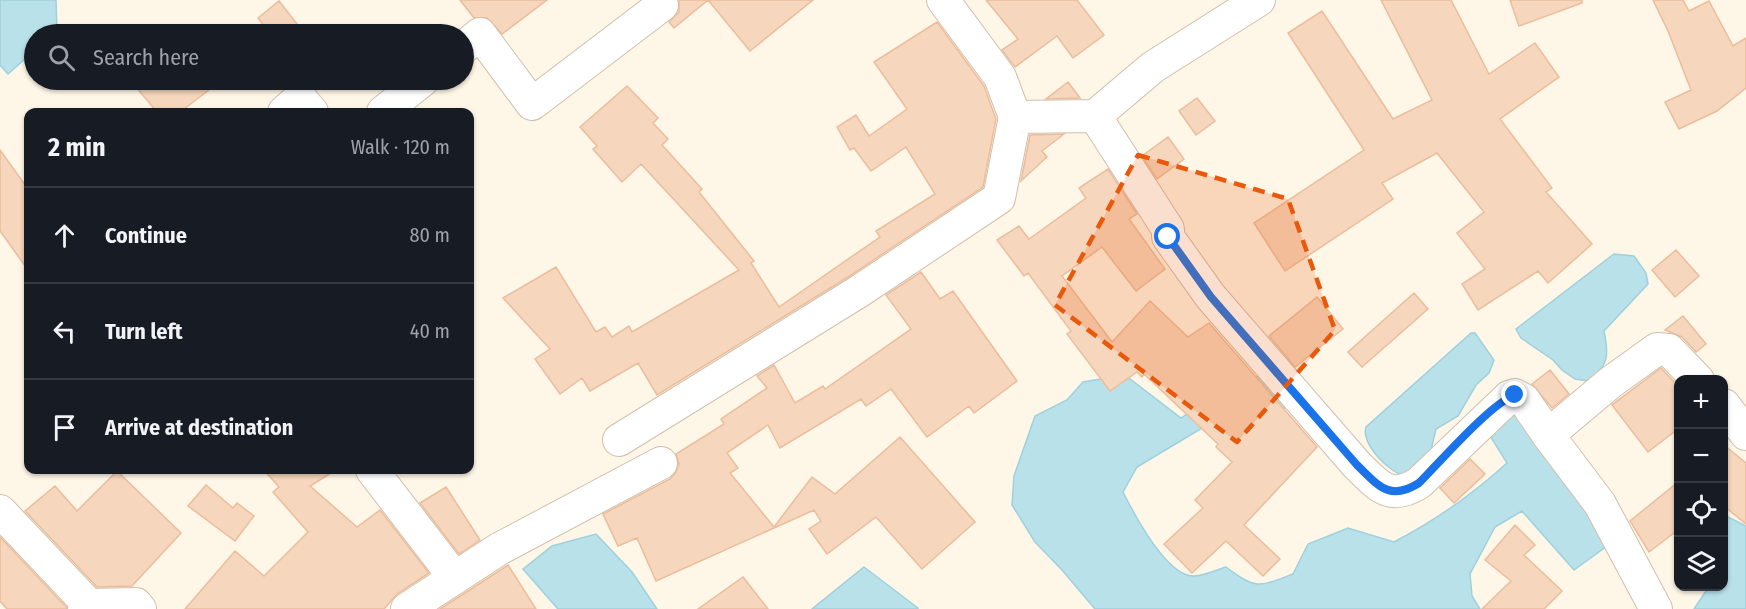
<!DOCTYPE html>
<meta charset="utf-8">
<style>
:root{--surface:#171b24;--page:#242831;--text:#f1f3f6;--muted:#9ea1a6;--line:#363941}
body{margin:0;font-family:"Fira Sans Condensed",sans-serif;background:var(--page);color:var(--text)}
.controls{position:absolute;right:18px;bottom:18px;display:grid;overflow:hidden;border-radius:12px;box-shadow:0 2px 4px #0004}
.controls button{width:54px;height:54px;display:grid;place-items:center;padding:0;border:0;border-bottom:2px solid var(--line);background:var(--surface);color:var(--text);font:30px sans-serif}
.stop{position:absolute;width:18px;height:18px;margin:-14px;border:4px solid #1a73e8;border-radius:50%;background:#fff}
.stop.end{background:#1a73e8;border-color:#fff;box-shadow:0 2px 6px #0008}
.list{margin:0;padding:0;list-style:none}
h2{display:flex;justify-content:space-between;align-items:center;height:78px;margin:0;padding:0 24px;font-size:26px}
h2 small{font-size:20px;font-weight:400;color:var(--muted)}
.list li{display:grid;grid-template-columns:39px 1fr auto;gap:18px;align-items:center;box-sizing:border-box;height:96px;padding:0 24px;border-top:2px solid var(--line)}
.list b{display:block;font-size:22px;white-space:nowrap}
.list em{font-size:20px;font-style:normal;color:var(--muted)}
.icon{flex:none;width:33px;height:33px;fill:none;stroke:currentColor;stroke-width:2;stroke-linecap:round;stroke-linejoin:round}
.map{position:relative;flex:none;width:1746px;height:609px;overflow:hidden}
.search{position:absolute;background:var(--surface);box-shadow:0 2px 4px #0004;left:24px;top:24px;width:450px;height:66px;display:flex;align-items:center;gap:15px;box-sizing:border-box;padding:0 21px;border-radius:33px;color:var(--muted);font-size:22px}
.panel{position:absolute;background:var(--surface);box-shadow:0 2px 4px #0004;left:24px;top:108px;width:450px;height:366px;border-radius:12px}
.map>svg:first-child{display:block}
</style>
<div class="map">
<svg width="1746" height="609" viewBox="0 0 1746 609">
<rect width="100%" height="100%" fill="#fef6e7"/>
<path fill="#b9e1ea" stroke="#9ed0dd" stroke-width="1.5" d="M 0,0 L 56,0 L 57,31 L 53,34 L 34,34 L 34,51 L 8,74 L 0,65 Z
M 1614,254 L 1634,256 L 1646,273 L 1648,284 L 1604,331 C 1609,355 1609,366 1588,381 L 1575,379 L 1562,370 L 1553,360 L 1521,338 L 1516,329 Z
M 1471,333 L 1475,333 L 1494,360 L 1489,373 L 1476,385 L 1458,416 L 1436,429 L 1430,454 L 1406,476 C 1390,474 1360,443 1366,427 Z
M 1125,375 L 1181,418 L 1241,377 L 1273,376 L 1286,405 L 1270,433 L 1202,428 L 1137,467 L 1123,492 C 1134,514 1167,577 1194,576 C 1204,576 1216,570 1226,567 C 1257,590 1258,587 1293,574 L 1308,544 L 1348,528 L 1394,542 C 1436,520 1472,495 1507,463 L 1484,426 L 1523,405 L 1611,543 L 1574,570 L 1522,511 L 1495,527 L 1470,574 L 1472,596 L 1480,609 L 1095,609 L 1062,570 L 1035,542 L 1012,505 L 1014,476 L 1035,416 L 1067,400 L 1083,382 Z
M 1724,515 L 1746,526 L 1746,609 L 1694,609 L 1706,591 L 1703,587 L 1724,586 Z
M 596,534 L 632,572 L 657,609 L 558,609 L 523,569 L 552,546 Z
M 864,567 L 918,608 L 918,609 L 812,609 Z"/>
<path fill="#f6d6bc" stroke="#ebbd9b" stroke-width="1.5" d="M 460,0 L 547,0 L 502,34 L 487,18 L 474,18 Z
M 679,0 L 708,0 L 674,28 L 669,22 L 679,12 Z
M 708,0 L 813,0 L 750,51 Z
M 986,0 L 1077,0 L 1104,35 L 1073,58 L 1057,36 L 1015,67 L 1002,50 L 1018,39 Z
M 1381,0 L 1451,0 L 1489,74 L 1535,43 L 1559,77 L 1500,119 L 1552,188 L 1546,192 L 1592,244 L 1548,283 L 1538,271 L 1478,310 L 1462,284 L 1485,269 L 1457,233 L 1484,212 L 1437,153 L 1382,183 L 1393,199 L 1285,271 L 1254,223 L 1364,150 L 1288,33 L 1322,11 L 1393,119 L 1432,100 Z
M 1510,0 L 1582,0 L 1582,3 L 1519,26 Z
M 1653,0 L 1683,0 L 1689,11 L 1709,1 L 1733,46 L 1746,38 L 1746,88 L 1717,111 L 1679,129 L 1665,102 L 1691,90 L 1668,31 Z
M 279,1 L 305,34 L 271,34 L 258,18 Z
M 937,22 L 984,86 L 996,119 L 983,187 L 848,277 L 657,395 L 638,363 L 590,391 L 582,378 L 560,394 L 535,359 L 550,349 L 503,298 L 556,267 L 596,332 L 605,327 L 612,337 L 629,326 L 632,332 L 739,270 L 641,164 L 622,182 L 593,149 L 597,146 L 580,127 L 627,86 L 658,118 L 653,123 L 668,139 L 662,145 L 702,189 L 699,192 L 754,261 L 751,263 L 779,307 L 880,237 L 876,231 L 935,194 L 906,147 L 871,171 L 854,148 L 850,150 L 837,127 L 856,115 L 869,136 L 907,109 L 874,62 Z
M 130,80 L 222,80 L 180,112 L 157,112 Z
M 1068,82 L 1080,98 L 1046,99 Z
M 1197,98 L 1215,121 L 1196,135 L 1179,111 Z
M 1064,134 L 1042,151 L 1047,157 L 1021,181 L 1030,135 Z
M 1168,137 L 1184,159 L 1157,179 L 1142,156 Z
M 0,150 L 28,189 L 28,270 L 0,231 Z
M 1108,169 L 1137,214 L 1129,219 L 1165,269 L 1136,291 L 1102,247 L 1062,276 L 1112,342 L 1150,301 L 1188,337 L 1209,323 L 1317,447 L 1244,525 L 1280,559 L 1263,576 L 1226,541 L 1192,573 L 1164,544 L 1203,508 L 1195,500 L 1232,462 L 1216,447 L 1218,444 L 1144,374 L 1142,377 L 1137,372 L 1110,391 L 1067,334 L 1071,331 L 1028,273 L 1024,276 L 997,240 L 1019,226 L 1029,239 L 1086,198 L 1079,188 Z
M 1676,250 L 1699,276 L 1675,297 L 1652,270 Z
M 921,272 L 940,299 L 953,291 L 1017,381 L 974,413 L 969,406 L 927,437 L 891,389 L 866,406 L 861,399 L 780,448 L 768,425 L 727,453 L 738,468 L 730,473 L 774,527 L 812,477 L 835,494 L 900,437 L 975,522 L 922,569 L 876,517 L 827,554 L 809,529 L 821,521 L 814,510 L 656,581 L 637,538 L 618,546 L 603,514 L 670,479 L 676,472 L 679,464 L 676,454 L 724,424 L 721,419 L 767,388 L 757,376 L 774,365 L 795,403 L 823,386 L 825,389 L 911,329 L 886,295 Z
M 1414,293 L 1428,309 L 1362,367 L 1348,352 Z
M 1317,297 L 1343,329 L 1295,367 L 1269,336 Z
M 1683,316 L 1706,344 L 1696,352 L 1682,337 L 1665,330 Z
M 1661,368 L 1678,386 L 1678,429 L 1648,452 L 1612,405 Z
M 1550,370 L 1569,394 L 1552,408 L 1532,384 Z
M 1724,445 L 1746,463 L 1746,524 L 1724,506 Z
M 1470,459 L 1485,474 L 1454,503 L 1440,488 Z
M 264,470 L 336,470 L 310,486 L 357,527 L 380,510 L 429,573 L 397,594 L 384,609 L 185,609 L 235,551 L 264,576 L 308,532 L 273,492 L 279,487 Z
M 117,471 L 181,533 L 132,586 L 97,587 L 25,511 L 55,486 L 77,511 Z
M 1678,482 L 1678,530 L 1649,552 L 1630,521 Z
M 206,485 L 233,508 L 237,503 L 254,516 L 235,541 L 188,506 Z
M 446,487 L 480,540 L 459,554 L 420,503 Z
M 1515,525 L 1535,545 L 1524,555 L 1562,591 L 1544,609 L 1482,609 L 1511,581 L 1485,560 Z
M 0,537 L 67,608 L 66,609 L 7,609 L 0,601 Z
M 508,565 L 536,609 L 440,609 L 465,593 Z
M 743,577 L 768,609 L 698,609 Z"/>
<g fill="none" stroke-linecap="round" stroke-linejoin="round">
<g stroke="#d2bfab" stroke-width="34">
<path id="minor" d="M 464,47 L 480,34 L 532,104 L 662,5 L 659,0
M 284,112 L 300,98 L 312,112
M 383,112 L 423,80
M 1095,116 L 1168,229 L 1168,237 L 1211,297 L 1357,465 C 1378,485 1389,502 1419,483 L 1509,397 L 1515,395 L 1524,400 L 1548,435 L 1611,382 L 1657,349 L 1669,350 L 1698,380
M 1015,117 L 1095,116 L 1153,67 L 1259,0
M 1724,405 L 1746,434
M 1548,435 L 1600,504 L 1656,609
M 619,440 L 858,292 L 999,198 L 1015,117 L 1000,77 L 943,0
M 372,470 L 455,578
M 0,511 L 89,605
M 84,609 L 89,605 L 136,604 L 140,609
M 407,609 L 499,549 L 661,463"/>
</g>
<use href="#minor" stroke="#fff" stroke-width="32"/>
</g>
<g fill="none" stroke-linecap="round" stroke-linejoin="round">
<path stroke="#1a73e8" stroke-width="8" d="M 1168,237 L 1211,297 L 1357,465 C 1378,485 1389,502 1419,483 C 1439,463 1491,403 1515,395"/>
</g>
<path fill="#e8590c" fill-opacity="0.2" stroke="#e8590c" stroke-width="4.5" stroke-dasharray="12 8" stroke-linejoin="round" d="M 1138,155 L 1288,199 L 1335,330 L 1237,442 L 1055,305 Z"/>
</svg>
<div class="controls">
<button>+</button>
<button>−</button>
<button><svg class="icon" aria-label="locate" viewBox="0 0 24 24"><circle cx="12" cy="12" r="6"/><path d="M12 2v4M12 18v4M2 12h4M18 12h4"/></svg></button>
<button><svg class="icon" aria-label="layers" viewBox="0 0 24 24"><path d="M12 4l9 5-9 5-9-5zM3 14l9 5 9-5"/></svg></button>
</div>
<div class="stop" style="left:1168px;top:237px"></div>
<div class="stop end" style="left:1515px;top:395px"></div>
<div class="search"><svg class="icon" aria-label="search" viewBox="0 0 24 24"><circle cx="10" cy="10" r="6"/><path d="M15 15l6 6"/></svg>Search here</div>
<section class="panel">
<h2>2 min<small>Walk · 120 m</small></h2>
<ul class="list">
<li><svg class="icon" aria-label="ahead" viewBox="0 0 24 24"><path d="M12 20V5M6 11l6-6 6 6"/></svg><div><b>Continue</b></div><em>80 m</em></li>
<li><svg class="icon" aria-label="left" viewBox="0 0 24 24"><path d="M17 20v-9H6M10 6l-5 5 5 5"/></svg><div><b>Turn left</b></div><em>40 m</em></li>
<li><svg class="icon" aria-label="arrive" viewBox="0 0 24 24"><path d="M6 21V4h12l-3 4 3 4H6"/></svg><div><b>Arrive at destination</b></div></li>
</ul>
</section>
</div>
